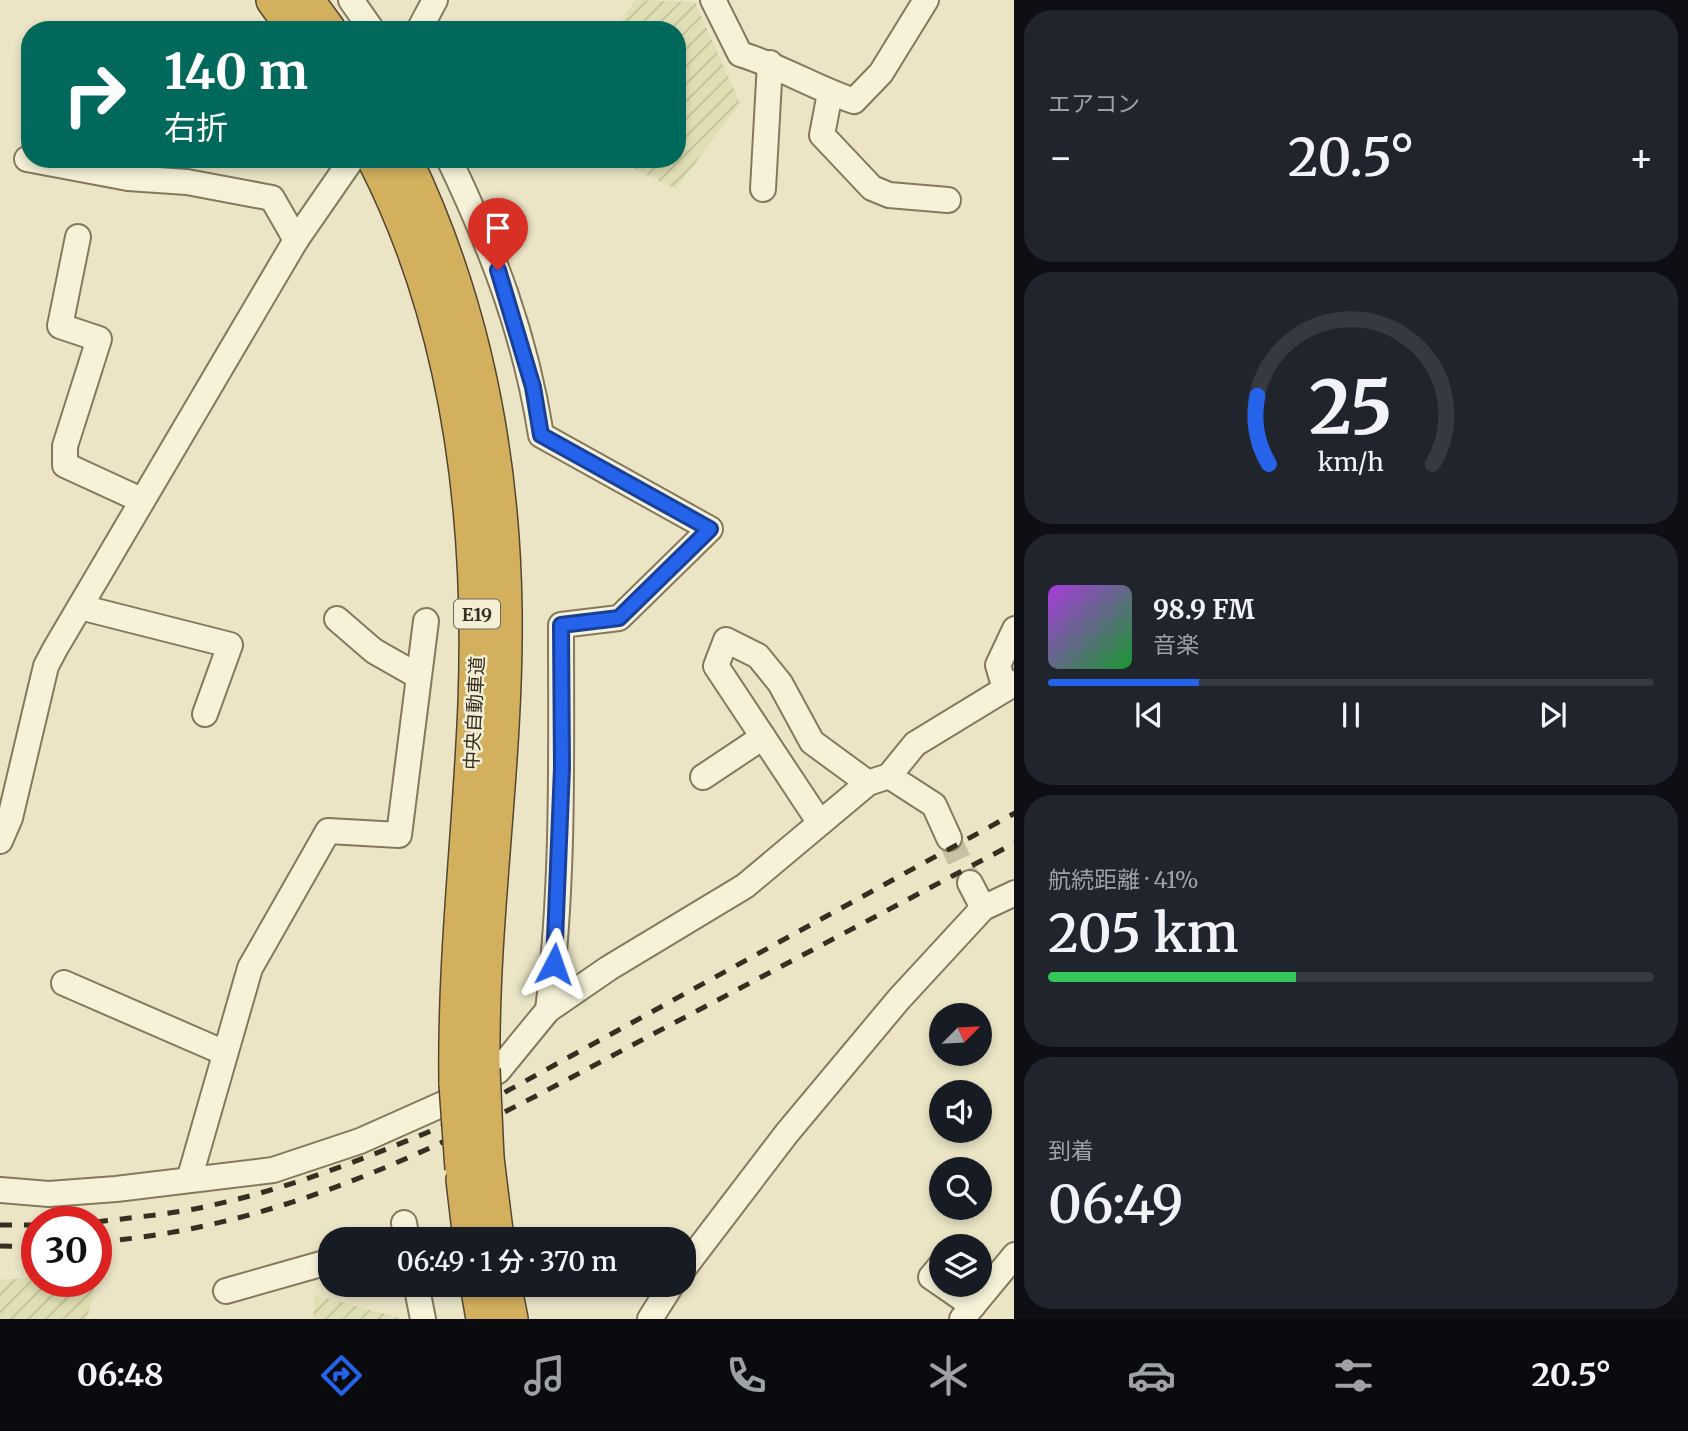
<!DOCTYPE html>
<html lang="ja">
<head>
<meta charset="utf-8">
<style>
  body { margin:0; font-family:Merriweather,"Noto Sans JP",serif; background:#20242c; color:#f1f3f6; height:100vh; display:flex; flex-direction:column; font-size:26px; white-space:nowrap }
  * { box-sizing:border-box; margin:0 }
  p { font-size:23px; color:#9ea1a6 }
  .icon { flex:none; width:38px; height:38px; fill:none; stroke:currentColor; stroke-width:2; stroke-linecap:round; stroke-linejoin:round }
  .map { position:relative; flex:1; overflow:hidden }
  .panel { display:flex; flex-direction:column; gap:10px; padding:10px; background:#0d0f14; width:674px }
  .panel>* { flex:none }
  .hud { position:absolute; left:21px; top:21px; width:665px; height:147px; border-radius:28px; box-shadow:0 4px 10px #0003; background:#00695c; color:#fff; overflow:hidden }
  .needle { width:46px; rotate:66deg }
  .fabs { position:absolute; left:929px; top:1003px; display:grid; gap:14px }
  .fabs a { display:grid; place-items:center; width:63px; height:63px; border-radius:50%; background:#171b24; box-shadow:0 4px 10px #0003; font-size:35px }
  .speed { position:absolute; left:21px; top:1206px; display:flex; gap:14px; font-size:35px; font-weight:700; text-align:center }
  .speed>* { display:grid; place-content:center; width:91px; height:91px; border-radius:50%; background:#171b24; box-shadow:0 4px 10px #0003; line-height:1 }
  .speed .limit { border:10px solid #d22; background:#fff; color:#111 }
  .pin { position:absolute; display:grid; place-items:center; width:60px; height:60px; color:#fff; margin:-72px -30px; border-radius:50% 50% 50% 0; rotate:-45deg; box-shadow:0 0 7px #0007 }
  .pin .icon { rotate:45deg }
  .me { position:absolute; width:77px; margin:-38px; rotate:4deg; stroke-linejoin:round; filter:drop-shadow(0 0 5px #0008) }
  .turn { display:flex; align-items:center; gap:24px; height:147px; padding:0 28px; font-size:32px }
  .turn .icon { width:91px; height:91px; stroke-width:2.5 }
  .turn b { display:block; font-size:49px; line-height:60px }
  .big { font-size:52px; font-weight:600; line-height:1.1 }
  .panel .tile { flex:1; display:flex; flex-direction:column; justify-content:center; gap:10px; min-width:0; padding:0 24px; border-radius:28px; background:#20242c }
  .panel .dial { align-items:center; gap:0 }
  .dial svg { height:182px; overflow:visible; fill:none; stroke:#363941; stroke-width:7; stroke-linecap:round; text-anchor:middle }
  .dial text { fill:#f1f3f6; stroke:none }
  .song { display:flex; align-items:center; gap:21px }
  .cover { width:84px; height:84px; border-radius:10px; background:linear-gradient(135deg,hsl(280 70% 55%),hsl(130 70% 35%)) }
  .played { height:7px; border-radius:4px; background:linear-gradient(90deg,#2563eb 25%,#363941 25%) }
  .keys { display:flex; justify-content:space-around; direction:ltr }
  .heat { display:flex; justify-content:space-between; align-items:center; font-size:38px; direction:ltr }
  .charge { height:10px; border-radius:5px; background:linear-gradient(90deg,#34c759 41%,#363941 0) }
  .trip { position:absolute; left:318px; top:1227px; width:378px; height:70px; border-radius:28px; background:#171b24; box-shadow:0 4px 10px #0003; font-weight:600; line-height:70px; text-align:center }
  .tabs { display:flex; height:112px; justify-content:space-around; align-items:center; background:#090b0e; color:#9ea1a6 }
  .tabs .icon { width:49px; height:49px }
  .tabs .current { color:#2563eb }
  .tabs b { font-size:32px; color:#f1f3f6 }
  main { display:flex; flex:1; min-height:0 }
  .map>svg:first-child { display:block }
</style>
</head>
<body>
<main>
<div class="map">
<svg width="1015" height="1319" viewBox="0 0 1015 1319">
  <defs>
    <pattern id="farmland-furrows" width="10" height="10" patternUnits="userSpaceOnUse" patternTransform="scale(1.75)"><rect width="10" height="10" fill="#e0dfb4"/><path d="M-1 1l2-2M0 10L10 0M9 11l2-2" fill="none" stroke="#c1c09a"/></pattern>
  </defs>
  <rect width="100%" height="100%" fill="#ebe5c6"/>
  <!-- farmland -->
  <g fill="url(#farmland-furrows)">
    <polygon points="635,0 695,2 740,103 676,189 614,159 677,159 677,30 615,30"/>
    <polygon points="37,1277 37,1281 96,1281 87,1319 0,1319 0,1280"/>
    <polygon points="315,1295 404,1319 313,1319"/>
  </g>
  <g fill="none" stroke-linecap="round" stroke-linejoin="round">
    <!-- minor-tunnel -->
    <polyline stroke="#c7c0a5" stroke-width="24" stroke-dasharray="24 12" stroke-linecap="butt" points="949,838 970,883"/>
    <defs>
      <g id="minor">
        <polyline points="351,0 372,30"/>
        <path d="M713 0 740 54C780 66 815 88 854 101L881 73 926 0"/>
        <polyline points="419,30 435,0"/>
        <polyline points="830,93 822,135 872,188 889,195 948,200"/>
        <polyline points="27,159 128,178 187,182 272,198 296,240"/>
        <path d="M449 159C493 251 525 334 541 435L710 529 619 618 561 625C561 754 564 882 548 1010"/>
        <polyline points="763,189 770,63"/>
        <polyline points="78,237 60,326 99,339 65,446 65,465 141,500"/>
        <polyline points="80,607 230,645 205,714"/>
        <polyline points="337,619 374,651 418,676"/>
        <polyline points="1005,689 998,665 1015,629"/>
        <polyline points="889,776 934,805 949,838"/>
        <polyline points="703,777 763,737"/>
        <polyline points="820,823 716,666 726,640 758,656 780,683 812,742 868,783"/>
        <polyline points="0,841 10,818 46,666 55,649 296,240 352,159"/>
        <polyline points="970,883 983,908"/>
        <polyline points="64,983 225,1053"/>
        <polyline points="189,1180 250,968 328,831 399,835 426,621"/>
        <polyline points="0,1190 49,1194 116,1189 273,1170 360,1141 443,1104 498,1071 548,1010 609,968 745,886 868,783 889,776 915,744 1015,683"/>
        <polyline points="404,1223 407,1239"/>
        <polyline points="942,1264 931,1277 973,1306"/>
        <polyline points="684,1268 787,1133 899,999 983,908 1015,893"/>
        <polyline points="416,1284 423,1319"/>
        <polyline points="226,1291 321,1264 331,1269"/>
        <polyline points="650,1319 672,1284"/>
        <polyline points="962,1319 1015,1255"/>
      </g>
      <g id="highway">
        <polyline points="274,0 296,30"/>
        <polyline points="306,0 328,30"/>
        <path d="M375 159C461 327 483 518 476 704 471 831 455 956 457 1084"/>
        <path d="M404 159C472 301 502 453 504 610 506 763 480 916 482 1069"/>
        <polyline points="486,1158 496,1239"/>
        <polyline points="464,1180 471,1239"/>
        <polyline points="478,1284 484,1319"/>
        <polyline points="503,1284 510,1319"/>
      </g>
    </defs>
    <!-- minor casing -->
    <use href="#minor" stroke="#85785d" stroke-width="28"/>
    <!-- highway casing -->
    <use href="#highway" stroke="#534631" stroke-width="38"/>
    <!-- minor -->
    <use href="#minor" stroke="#f6f2d9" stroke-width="24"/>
    <!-- highway -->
    <use href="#highway" stroke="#d3b05e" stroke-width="35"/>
    <!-- rail -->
    <g stroke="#362e20" stroke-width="5" stroke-dasharray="12 12" stroke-linecap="butt">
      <path d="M96 1222C135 1217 175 1214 213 1205 294 1187 369 1157 445 1125L1015 813"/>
      <polyline points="0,1225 37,1225"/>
      <path d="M96 1242C303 1226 476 1128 655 1033 775 970 895 906 1015 843"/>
      <polyline points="0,1246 37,1247"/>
    </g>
    <defs>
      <g id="highway-bridge">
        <polyline points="482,1069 486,1158"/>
        <polyline points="457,1084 463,1169"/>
      </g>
    </defs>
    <!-- highway-bridge casing -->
    <use href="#highway-bridge" stroke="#534631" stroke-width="38" stroke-linecap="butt"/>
    <!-- highway-bridge -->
    <use href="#highway-bridge" stroke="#d3b05e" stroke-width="35"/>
  </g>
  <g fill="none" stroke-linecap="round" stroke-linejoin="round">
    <defs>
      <polyline id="route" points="498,270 533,387 541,435 710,529 619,618 561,625 562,768 554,964"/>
    </defs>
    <!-- route casing -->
    <use href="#route" stroke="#184099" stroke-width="18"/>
    <!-- route -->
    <use href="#route" stroke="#2563eb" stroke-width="12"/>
  </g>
  <g text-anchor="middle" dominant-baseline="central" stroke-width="5" stroke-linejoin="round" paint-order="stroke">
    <!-- shield labels -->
    <rect fill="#f3eed5" stroke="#6f6856" stroke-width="2" x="454" y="599.5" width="46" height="29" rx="5"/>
    <g font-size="18" font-weight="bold" fill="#362e20">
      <text x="477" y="614">E19</text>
    </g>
    <!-- street labels -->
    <g font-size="19" fill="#362e20" stroke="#f3eed5">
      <text transform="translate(474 713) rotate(-87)">中央自動車道</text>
    </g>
  </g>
</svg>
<div class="fabs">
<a><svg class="needle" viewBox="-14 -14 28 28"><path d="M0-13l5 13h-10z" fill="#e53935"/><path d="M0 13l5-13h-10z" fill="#9ea1a6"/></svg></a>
<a><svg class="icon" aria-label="sound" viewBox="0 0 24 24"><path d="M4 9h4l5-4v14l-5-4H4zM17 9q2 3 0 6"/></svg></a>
<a><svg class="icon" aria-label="search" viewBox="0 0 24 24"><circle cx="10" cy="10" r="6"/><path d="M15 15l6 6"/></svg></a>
<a><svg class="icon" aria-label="layers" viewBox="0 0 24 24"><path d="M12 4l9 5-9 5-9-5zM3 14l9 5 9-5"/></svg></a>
</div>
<div class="speed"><div class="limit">30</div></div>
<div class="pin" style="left:498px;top:270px;background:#d93025"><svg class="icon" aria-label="arrive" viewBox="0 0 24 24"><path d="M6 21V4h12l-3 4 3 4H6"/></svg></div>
<svg class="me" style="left:554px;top:964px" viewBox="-20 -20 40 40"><path d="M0-17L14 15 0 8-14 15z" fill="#2563eb" stroke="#fff" stroke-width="4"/></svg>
<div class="trip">06:49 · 1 分 · 370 m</div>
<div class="hud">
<div class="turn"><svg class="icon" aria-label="right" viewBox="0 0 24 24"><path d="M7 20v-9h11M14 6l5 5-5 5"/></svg><div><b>140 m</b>右折</div></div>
</div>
</div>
<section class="panel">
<div class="tile"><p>エアコン</p>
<div class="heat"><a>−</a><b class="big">20.5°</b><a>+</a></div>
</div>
<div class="tile dial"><svg viewBox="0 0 100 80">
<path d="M14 69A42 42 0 1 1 86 69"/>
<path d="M14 69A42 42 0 0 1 9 39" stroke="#2563eb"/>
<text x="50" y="56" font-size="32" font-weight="700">25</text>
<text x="50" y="72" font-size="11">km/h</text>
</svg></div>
<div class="tile">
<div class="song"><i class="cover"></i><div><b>98.9 FM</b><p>音楽</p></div></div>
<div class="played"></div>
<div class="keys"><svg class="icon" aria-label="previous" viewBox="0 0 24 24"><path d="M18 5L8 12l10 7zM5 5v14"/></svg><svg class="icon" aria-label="pause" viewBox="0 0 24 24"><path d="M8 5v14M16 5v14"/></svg><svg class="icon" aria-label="next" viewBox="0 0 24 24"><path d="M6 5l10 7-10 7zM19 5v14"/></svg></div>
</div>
<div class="tile"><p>航続距離 · 41%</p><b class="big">205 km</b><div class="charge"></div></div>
<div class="tile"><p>到着</p><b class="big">06:49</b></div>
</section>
</main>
<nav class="tabs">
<b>06:48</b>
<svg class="icon current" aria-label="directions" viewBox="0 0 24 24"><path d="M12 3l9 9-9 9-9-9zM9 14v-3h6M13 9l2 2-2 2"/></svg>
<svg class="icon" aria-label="music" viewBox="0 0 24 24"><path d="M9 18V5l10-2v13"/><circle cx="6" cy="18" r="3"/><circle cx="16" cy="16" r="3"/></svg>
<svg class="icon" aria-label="phone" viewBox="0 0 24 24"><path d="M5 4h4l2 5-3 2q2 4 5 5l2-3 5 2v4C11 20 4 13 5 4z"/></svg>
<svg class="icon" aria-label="climate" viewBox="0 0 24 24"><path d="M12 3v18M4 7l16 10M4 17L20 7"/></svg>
<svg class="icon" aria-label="car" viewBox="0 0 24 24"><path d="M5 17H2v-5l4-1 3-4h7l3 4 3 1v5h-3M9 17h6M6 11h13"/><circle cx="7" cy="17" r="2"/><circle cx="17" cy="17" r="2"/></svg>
<svg class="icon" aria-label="filters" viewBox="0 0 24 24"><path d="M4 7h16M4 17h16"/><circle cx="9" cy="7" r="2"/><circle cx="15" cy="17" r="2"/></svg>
<b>20.5°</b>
</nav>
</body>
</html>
